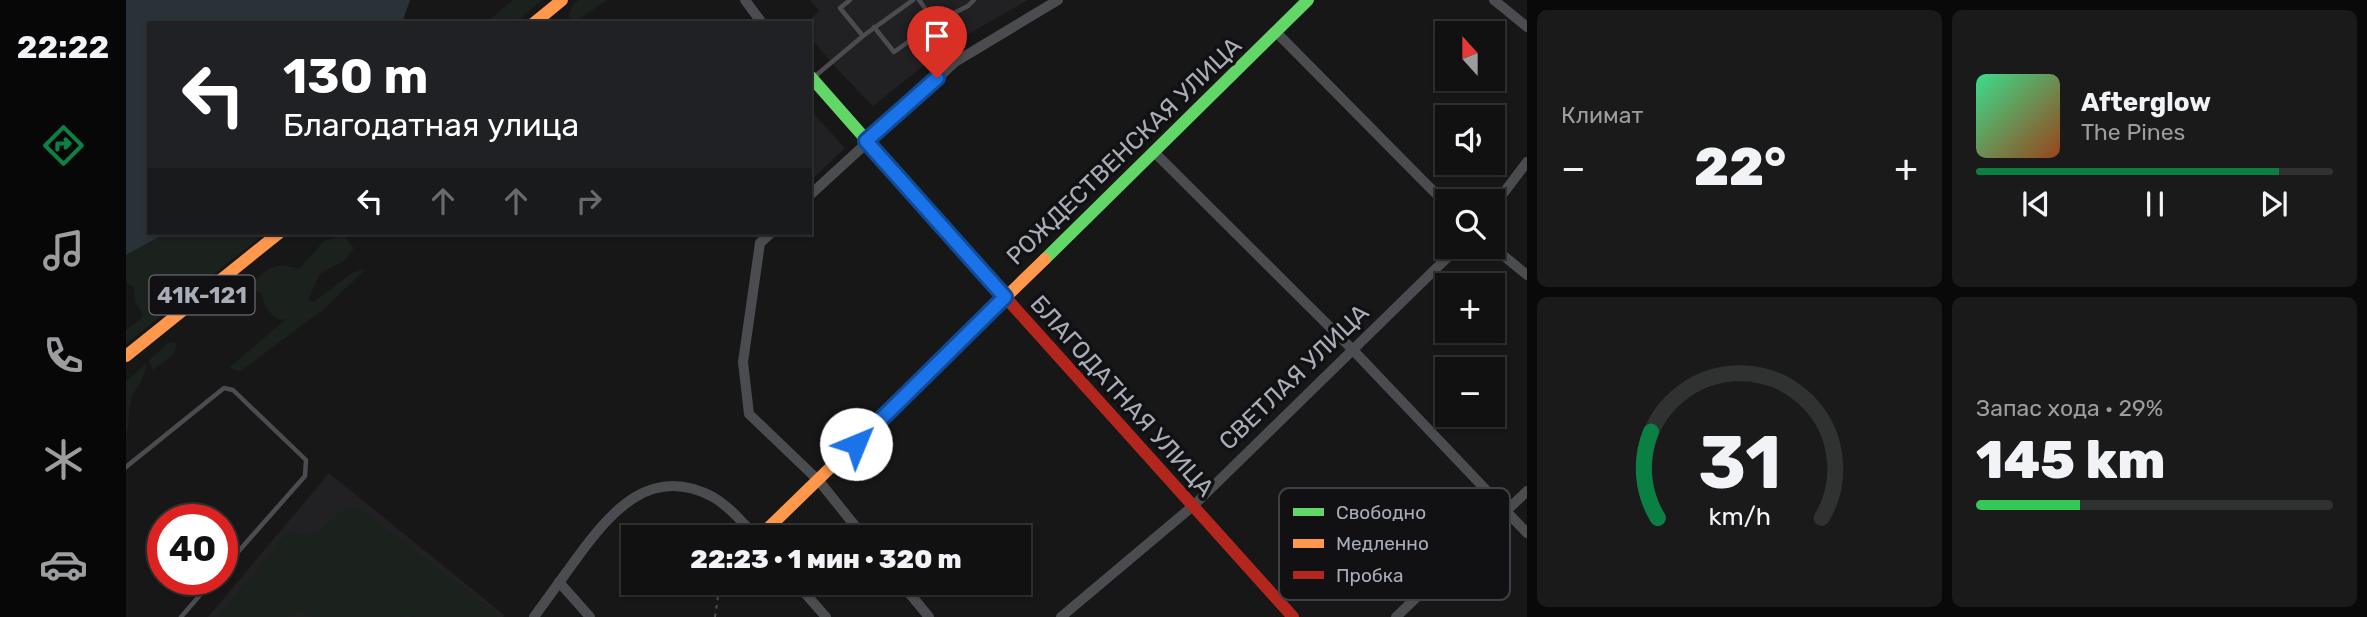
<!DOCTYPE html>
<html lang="ru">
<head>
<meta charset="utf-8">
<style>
  body { margin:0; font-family:Rubik,sans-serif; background:#1a1a1a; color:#f1f3f6; height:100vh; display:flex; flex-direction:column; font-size:26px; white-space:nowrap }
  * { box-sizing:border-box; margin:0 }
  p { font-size:23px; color:#9c9d9f }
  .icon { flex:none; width:38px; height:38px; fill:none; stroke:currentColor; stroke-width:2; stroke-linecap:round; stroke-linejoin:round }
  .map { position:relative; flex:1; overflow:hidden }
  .panel { display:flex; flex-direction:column; gap:10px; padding:10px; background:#090909; width:840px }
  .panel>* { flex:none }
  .hud { position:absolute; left:21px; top:21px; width:665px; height:214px; border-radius:0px; box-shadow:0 2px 5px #0004,0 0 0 2px #303131; background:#202124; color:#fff; overflow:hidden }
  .needle { width:46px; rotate:339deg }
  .controls { position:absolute; left:1309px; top:21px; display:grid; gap:14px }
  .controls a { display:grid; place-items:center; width:70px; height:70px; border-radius:0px; background:#111; box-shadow:0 2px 5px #0004,0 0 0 2px #303131; font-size:35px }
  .speed { position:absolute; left:21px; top:504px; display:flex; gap:14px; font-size:35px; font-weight:700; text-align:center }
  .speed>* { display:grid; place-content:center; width:91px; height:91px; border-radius:50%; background:#111; box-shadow:0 2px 5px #0004,0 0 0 2px #303131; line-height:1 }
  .speed .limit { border:10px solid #d22; background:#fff; color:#111 }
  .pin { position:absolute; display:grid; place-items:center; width:60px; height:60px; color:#fff; margin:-72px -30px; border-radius:50% 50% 50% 0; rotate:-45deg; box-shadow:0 0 7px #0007 }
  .pin .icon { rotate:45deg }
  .me { position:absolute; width:77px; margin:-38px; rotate:45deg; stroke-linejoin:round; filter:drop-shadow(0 0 5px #0008) }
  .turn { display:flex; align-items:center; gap:24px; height:147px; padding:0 21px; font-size:32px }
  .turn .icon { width:91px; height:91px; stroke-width:2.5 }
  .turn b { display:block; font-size:49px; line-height:60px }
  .lanes { display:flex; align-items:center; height:66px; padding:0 21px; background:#0003; justify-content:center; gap:35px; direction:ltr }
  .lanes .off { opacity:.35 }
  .big { font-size:52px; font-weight:800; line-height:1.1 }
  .panel .widget { flex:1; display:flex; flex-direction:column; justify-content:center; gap:10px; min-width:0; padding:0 24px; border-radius:10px; background:#1a1a1a }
  .panel .dial { align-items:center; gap:0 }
  .dial svg { height:182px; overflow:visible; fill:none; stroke:#303131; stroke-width:7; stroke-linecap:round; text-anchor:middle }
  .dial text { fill:#f1f3f6; stroke:none }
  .song { display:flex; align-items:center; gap:21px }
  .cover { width:84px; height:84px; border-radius:10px; background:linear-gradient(135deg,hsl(150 70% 55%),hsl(20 70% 35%)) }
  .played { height:7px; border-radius:4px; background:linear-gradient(90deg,#0b8043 85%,#303131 85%) }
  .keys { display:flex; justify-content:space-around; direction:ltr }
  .heat { display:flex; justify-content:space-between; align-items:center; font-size:38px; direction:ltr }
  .charge { height:10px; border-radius:5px; background:linear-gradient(90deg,#34c759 29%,#303131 0) }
  .panel .tiles { flex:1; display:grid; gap:10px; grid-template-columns:repeat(2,1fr) }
  .trip { position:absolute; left:495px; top:525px; width:410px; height:70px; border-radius:0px; background:#111; box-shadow:0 2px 5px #0004,0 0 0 2px #303131; font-weight:800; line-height:70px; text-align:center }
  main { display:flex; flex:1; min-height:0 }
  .menu { display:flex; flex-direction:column; width:126px; justify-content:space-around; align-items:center; background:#070707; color:#9c9d9f }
  .menu .icon { width:49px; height:49px }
  .menu .current { color:#0b8043 }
  .menu b { font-size:32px; color:#f1f3f6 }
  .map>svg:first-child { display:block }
</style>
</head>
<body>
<main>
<nav class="menu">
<b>22:22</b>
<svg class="icon current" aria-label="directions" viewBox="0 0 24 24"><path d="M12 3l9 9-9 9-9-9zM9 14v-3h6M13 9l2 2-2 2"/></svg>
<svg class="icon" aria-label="music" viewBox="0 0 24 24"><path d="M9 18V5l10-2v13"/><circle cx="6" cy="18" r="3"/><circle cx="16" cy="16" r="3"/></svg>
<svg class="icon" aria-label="phone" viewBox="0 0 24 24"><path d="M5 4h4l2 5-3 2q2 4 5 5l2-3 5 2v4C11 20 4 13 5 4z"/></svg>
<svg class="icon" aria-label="climate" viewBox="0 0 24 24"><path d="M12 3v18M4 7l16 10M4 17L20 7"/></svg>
<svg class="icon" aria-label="car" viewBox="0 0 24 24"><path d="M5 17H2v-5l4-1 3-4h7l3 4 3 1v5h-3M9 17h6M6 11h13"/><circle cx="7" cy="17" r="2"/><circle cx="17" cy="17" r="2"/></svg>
</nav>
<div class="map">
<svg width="1401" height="617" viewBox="0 0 1401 617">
  <rect width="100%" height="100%" fill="#171717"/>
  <!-- built -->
  <g fill="#212124">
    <polygon points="684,0 902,0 825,44 747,106 713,71 684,37 684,23 680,23 693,11"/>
    <polygon points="684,110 719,148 684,181"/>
    <polygon points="203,473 378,615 377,617 82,617"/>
  </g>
  <!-- green -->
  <g fill="#1b211c">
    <polygon points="387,0 417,0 388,23 360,23"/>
    <polygon points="453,0 481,0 447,23 442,17 447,4"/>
    <polygon points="40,233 139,233 0,344 0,330 18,316 9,302 8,288 0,281 0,255"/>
    <path d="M217 236 228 248 218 261 194 274 182 300 188 302 226 273 241 268 198 309 115 371 103 368 160 319 154 320C142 314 139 305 135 293L125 289C136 268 151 261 173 269L198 241Z"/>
    <polygon points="44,342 51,343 48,354 27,370 23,360"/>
    <path d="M20 364C19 383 8 387 5 401 2 413 4 424 0 436V381Z"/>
    <path d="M232 507 369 612 371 617H287L281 615 275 617H189L174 612 161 617H91L163 531C190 544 201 523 219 508Z"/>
  </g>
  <!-- water -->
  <polygon fill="#2a3239" points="0,0 284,0 276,23 23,23 23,233 40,233 0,255"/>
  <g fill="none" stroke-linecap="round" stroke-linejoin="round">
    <!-- path -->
    <polyline stroke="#4d4e52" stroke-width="2" stroke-dasharray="3.5 5" stroke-linecap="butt" points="589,617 594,583"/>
    <!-- lane -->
    <g stroke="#4b4c50" stroke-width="4.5">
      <polyline points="724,0 714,8 737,36"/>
      <polyline points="793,0 809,22"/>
      <polyline points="748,27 768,52 810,22 842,6 848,0"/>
      <polyline points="688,77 737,36 787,0"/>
      <polyline points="0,467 98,388 107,390 180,460 179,476 96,570"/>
      <polyline points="55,617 88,579"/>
    </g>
    <!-- street -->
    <g stroke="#4b4c50" stroke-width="10">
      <polyline points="619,0 636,23"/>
      <polyline points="1368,0 1401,27"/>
      <polyline points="1150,32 1321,205"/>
      <polyline points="1028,152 1226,349 1401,533"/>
      <polyline points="684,195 829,62 932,0"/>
      <polyline points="1367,207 1401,162"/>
      <polyline points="645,233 634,243 617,362 623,414 693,481 738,537"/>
      <polyline points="1367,247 1401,275"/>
      <polyline points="433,582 464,617"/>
      <polyline points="670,583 700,617"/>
      <polyline points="775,583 803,617"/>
      <path d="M408 617C423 596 438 576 453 555 486 511 525 464 587 497 604 507 617 523 630 537"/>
      <polyline points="935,617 1067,506 1332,247"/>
      <polyline points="1270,617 1401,491"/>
    </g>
    <!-- fast -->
    <g stroke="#63d668" stroke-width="12">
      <polyline points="684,76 862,278"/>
      <polyline points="919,259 1182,0"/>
    </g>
    <!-- slow -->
    <g stroke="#ff974d" stroke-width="12">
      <polyline points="408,23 436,0"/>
      <polyline points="0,356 153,233"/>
      <polyline points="633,537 919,259"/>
    </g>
    <!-- jam -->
    <polyline stroke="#b3261e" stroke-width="12" points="862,278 1167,617"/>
  </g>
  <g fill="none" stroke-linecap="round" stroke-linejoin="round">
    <defs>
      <polyline id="route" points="730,444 879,297 740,141 811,78"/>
    </defs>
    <!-- route casing -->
    <use href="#route" stroke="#114b97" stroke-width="18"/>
    <!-- route -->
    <use href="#route" stroke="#1a73e8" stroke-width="12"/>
  </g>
  <g text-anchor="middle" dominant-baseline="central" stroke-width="7" stroke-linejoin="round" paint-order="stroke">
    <!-- shield labels -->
    <rect fill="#111113" stroke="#7b7e86" stroke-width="2" x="23.5" y="275.5" width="105" height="39" rx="5"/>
    <g font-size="23" font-weight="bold" fill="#a8adb8">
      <text x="76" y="295">41К-121</text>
    </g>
    <!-- street labels -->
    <g font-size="24" fill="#a8adb8" stroke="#111113">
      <text transform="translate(998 151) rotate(-44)">РОЖДЕСТВЕНСКАЯ УЛИЦА</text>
      <text transform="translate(1168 377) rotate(-44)">СВЕТЛАЯ УЛИЦА</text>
      <text transform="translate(996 396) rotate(48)">БЛАГОДАТНАЯ УЛИЦА</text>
    </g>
  </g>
  <!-- legend -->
  <rect x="1153" y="488" width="231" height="112" rx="10" fill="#111113" stroke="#3e4045" stroke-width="2"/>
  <rect x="1167" y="508" width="31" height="8" fill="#63d668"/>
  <rect x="1167" y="539" width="31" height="9" fill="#ff974d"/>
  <rect x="1167" y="571" width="31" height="8" fill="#b3261e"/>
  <g font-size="19" fill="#a8adb8">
    <text x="1210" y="519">Свободно</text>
    <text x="1210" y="550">Медленно</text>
    <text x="1210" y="582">Пробка</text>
  </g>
</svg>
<div class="controls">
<a><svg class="needle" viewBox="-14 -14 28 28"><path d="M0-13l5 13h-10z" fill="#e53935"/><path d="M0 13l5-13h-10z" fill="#9c9d9f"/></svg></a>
<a><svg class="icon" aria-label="sound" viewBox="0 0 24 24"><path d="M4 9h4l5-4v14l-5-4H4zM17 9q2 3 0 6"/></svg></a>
<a><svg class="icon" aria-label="search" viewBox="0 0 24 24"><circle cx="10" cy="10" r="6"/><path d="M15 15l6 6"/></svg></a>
<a>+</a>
<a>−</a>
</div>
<div class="speed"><div class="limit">40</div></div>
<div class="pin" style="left:811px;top:78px;background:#d93025"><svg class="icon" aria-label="arrive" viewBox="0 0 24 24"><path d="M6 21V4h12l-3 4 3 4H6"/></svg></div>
<svg class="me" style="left:730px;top:444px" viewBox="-20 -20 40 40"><circle r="19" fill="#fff"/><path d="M0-13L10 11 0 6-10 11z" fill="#1a73e8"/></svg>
<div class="trip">22:23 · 1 мин · 320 m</div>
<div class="hud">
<div class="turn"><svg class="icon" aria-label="left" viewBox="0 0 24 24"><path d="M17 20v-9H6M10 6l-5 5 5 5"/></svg><div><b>130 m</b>Благодатная улица</div></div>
<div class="lanes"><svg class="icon" aria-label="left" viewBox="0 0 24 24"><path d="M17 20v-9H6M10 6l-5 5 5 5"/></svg><svg class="icon off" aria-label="ahead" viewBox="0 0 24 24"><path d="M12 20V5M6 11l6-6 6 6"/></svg><svg class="icon off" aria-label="ahead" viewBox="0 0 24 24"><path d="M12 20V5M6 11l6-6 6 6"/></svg><svg class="icon off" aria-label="right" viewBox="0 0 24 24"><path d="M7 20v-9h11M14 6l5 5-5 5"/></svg></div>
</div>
</div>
<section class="panel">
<div class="tiles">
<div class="widget"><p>Климат</p>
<div class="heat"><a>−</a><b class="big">22°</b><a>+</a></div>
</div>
<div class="widget">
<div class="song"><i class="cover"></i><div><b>Afterglow</b><p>The Pines</p></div></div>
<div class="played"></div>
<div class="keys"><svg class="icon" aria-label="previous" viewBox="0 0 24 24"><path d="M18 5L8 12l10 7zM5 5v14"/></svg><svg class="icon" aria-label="pause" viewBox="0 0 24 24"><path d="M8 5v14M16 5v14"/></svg><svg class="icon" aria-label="next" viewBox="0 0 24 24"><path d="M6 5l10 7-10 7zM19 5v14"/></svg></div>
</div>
<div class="widget dial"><svg viewBox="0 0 100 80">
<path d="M14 69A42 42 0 1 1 86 69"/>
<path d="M14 69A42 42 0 0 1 11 31" stroke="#0b8043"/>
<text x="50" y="56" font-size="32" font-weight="700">31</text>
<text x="50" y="72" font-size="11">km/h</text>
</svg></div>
<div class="widget"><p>Запас хода · 29%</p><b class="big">145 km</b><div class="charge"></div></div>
</div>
</section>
</main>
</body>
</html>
